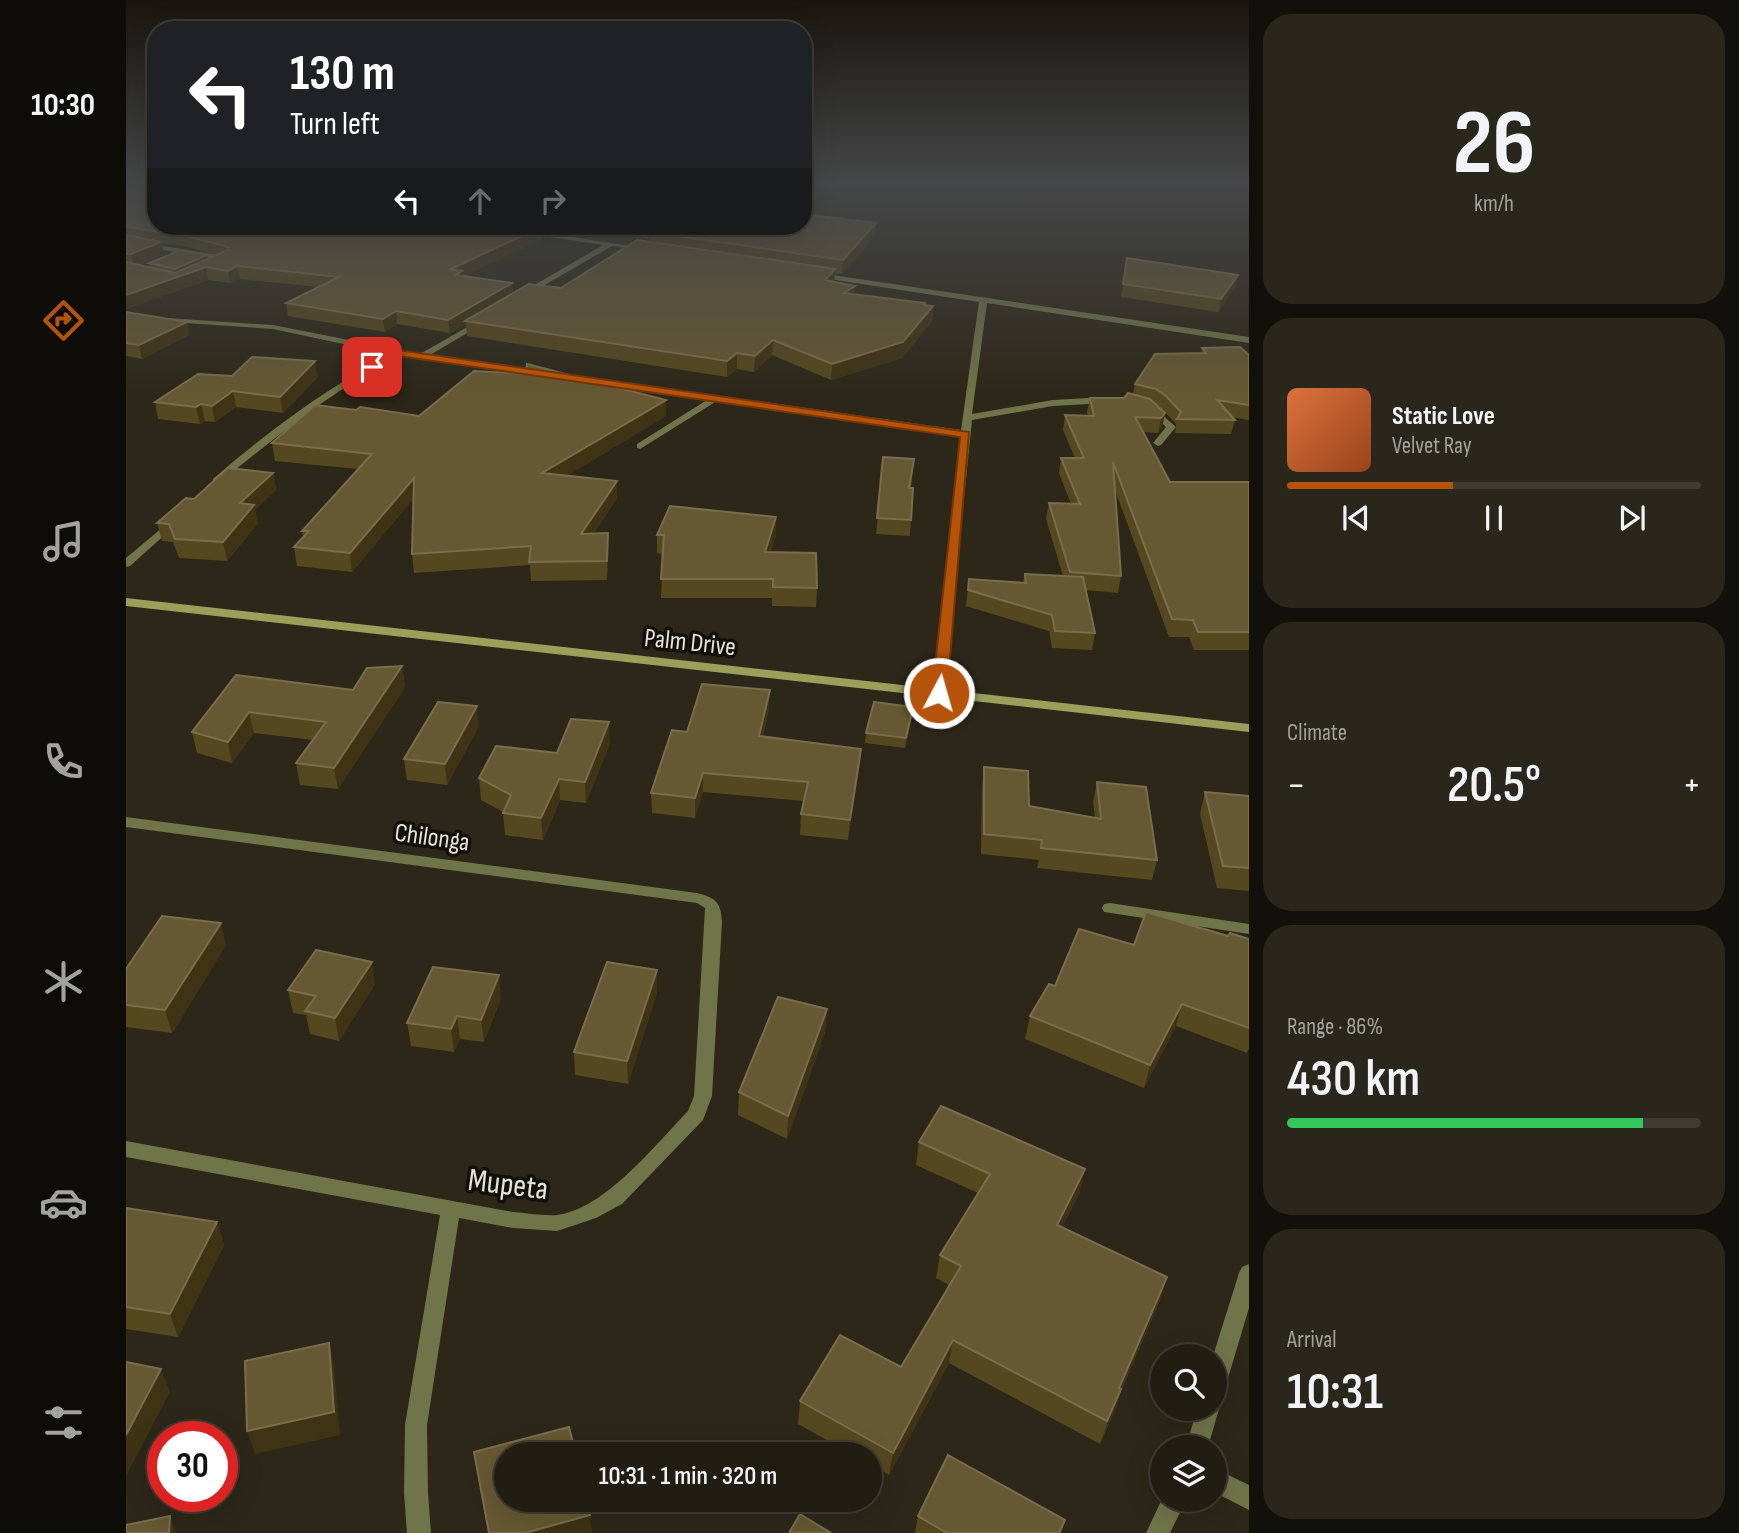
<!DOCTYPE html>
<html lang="en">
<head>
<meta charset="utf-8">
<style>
  body { margin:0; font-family:"Sofia Sans Condensed",sans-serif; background:#29261b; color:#f1f3f6; height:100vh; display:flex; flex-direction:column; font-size:26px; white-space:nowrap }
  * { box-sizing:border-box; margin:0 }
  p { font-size:23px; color:#a2a29f }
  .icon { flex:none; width:38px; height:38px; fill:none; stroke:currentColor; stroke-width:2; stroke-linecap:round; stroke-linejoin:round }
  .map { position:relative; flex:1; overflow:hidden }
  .sheet { display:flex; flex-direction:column; gap:14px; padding:14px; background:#12100a; width:490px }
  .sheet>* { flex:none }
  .top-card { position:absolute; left:21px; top:21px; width:665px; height:214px; border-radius:28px; box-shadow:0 7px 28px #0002,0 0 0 2px #3e3b32; background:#202124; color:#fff; overflow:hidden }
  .controls { position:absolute; left:1024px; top:1344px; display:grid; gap:14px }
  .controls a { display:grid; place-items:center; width:77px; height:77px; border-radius:50%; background:#211d12; box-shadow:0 7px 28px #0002,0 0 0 2px #3e3b32; font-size:35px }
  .speed { position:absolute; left:21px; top:1421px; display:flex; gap:14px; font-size:35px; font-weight:700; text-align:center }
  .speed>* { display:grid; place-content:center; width:91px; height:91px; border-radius:50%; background:#211d12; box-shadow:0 7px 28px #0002,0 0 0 2px #3e3b32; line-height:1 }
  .speed .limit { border:10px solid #d22; background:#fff; color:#111 }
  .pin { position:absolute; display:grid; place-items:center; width:60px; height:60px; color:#fff; margin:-30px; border-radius:14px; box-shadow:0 4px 10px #0006 }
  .me { position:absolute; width:77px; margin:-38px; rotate:6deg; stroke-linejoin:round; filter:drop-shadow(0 0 5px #0008) }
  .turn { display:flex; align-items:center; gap:24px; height:147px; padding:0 28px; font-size:32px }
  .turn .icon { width:91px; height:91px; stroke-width:2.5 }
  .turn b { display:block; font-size:49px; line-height:60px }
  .lanes { display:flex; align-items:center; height:66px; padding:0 28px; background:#0003; justify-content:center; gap:35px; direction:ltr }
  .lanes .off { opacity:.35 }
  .big { font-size:52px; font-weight:600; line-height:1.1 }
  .sheet .tile { flex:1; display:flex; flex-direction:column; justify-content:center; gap:10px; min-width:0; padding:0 24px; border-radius:28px; background:#29261b }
  .sheet .dial { align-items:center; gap:0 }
  .dial b { font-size:91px; line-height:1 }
  .song { display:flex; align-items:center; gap:21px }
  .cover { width:84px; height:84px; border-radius:10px; background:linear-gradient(135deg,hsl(20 70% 55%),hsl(20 70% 35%)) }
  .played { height:7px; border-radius:4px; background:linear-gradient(90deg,#b45309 40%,#3e3b32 40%) }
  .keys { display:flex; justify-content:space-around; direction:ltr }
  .heat { display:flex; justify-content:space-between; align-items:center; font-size:38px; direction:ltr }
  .charge { height:10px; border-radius:5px; background:linear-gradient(90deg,#34c759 86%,#3e3b32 0) }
  .trip { position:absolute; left:368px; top:1442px; width:388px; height:70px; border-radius:35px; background:#211d12; box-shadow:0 7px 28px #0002,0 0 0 2px #3e3b32; font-weight:600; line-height:70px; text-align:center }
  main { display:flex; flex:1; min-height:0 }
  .tab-bar { display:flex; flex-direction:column; width:126px; justify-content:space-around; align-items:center; background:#0d0c07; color:#a2a29f }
  .tab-bar .icon { width:49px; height:49px }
  .tab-bar .active { color:#b45309 }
  .tab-bar b { font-size:32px; color:#f1f3f6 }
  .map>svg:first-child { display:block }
</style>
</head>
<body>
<main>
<nav class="tab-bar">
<b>10:30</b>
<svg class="icon active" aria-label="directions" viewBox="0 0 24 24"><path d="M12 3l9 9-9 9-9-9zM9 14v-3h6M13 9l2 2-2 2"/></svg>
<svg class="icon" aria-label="music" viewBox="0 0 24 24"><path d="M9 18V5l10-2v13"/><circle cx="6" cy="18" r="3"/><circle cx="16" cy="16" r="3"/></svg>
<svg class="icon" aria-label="phone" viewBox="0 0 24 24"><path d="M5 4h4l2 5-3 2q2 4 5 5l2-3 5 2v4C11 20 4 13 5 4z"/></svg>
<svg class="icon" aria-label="climate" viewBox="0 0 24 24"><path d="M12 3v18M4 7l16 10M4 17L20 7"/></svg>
<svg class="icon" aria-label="car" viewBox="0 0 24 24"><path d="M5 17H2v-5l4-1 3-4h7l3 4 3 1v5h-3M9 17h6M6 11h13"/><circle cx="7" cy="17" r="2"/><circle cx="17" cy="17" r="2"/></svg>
<svg class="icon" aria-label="filters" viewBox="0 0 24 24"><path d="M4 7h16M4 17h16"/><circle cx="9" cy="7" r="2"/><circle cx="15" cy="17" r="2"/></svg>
</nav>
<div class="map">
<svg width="1123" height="1533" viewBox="0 0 1123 1533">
  <rect width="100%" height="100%" fill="#2c2718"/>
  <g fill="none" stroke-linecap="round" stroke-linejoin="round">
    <!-- street -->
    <g fill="#6f7449" fill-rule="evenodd">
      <polygon points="359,226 375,226 524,249 520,251 486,246 398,297 394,295 395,293 477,245 362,228"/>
      <polygon points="0,240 99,256 103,258 93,264 89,262 92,259 0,244"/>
      <polygon points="693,273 1123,337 1123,343 861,303 846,414 927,400 981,397 986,400 981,403 927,406 846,420 818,696 808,696 806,693 834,436 591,401 514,449 511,448 511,444 581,400 446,381 442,378 446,375 835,430 853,302 690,277 689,275"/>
      <path d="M41 318 147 325 294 354 357 318 361 320 360 322 304 355 419 371 423 374 419 377 273 356 227 382 181 413 91 484 87 483V479C142 431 200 389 264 354L147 329 44 322H41Z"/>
      <polygon points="1025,405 1050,427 1035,445 1032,446 1027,443 1040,427 1020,408"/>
      <polygon points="48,518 53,521 52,523 4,566 0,567 0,558"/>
      <path d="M0 817 571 893C590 898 595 902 596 922L586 1096 577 1120 496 1204 470 1218 431 1231 387 1228 333 1218 301 1425 302 1493 305 1533H281L278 1493 279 1425 314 1215 0 1157V1141L387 1212C401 1213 417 1216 431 1215 479 1209 529 1145 562 1111L568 1096 579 908 571 903 0 827Z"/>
      <polygon points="984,903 1123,924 1123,934 978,912 976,908 978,904"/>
      <polygon points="1123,1264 1123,1308 1099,1388 1096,1395 1088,1398 1087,1356 1113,1273 1116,1267"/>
      <polygon points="1088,1401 1093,1409 1082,1447 1060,1447 1071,1409 1088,1409"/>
      <polygon points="1088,1468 1123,1485 1123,1510 1088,1492"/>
      <polygon points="1036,1499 1060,1500 1044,1533 1020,1533"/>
    </g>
    <!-- secondary -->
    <polygon fill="#98a05a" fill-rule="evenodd" points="0,598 1123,724 1123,732 0,606"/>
  </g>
  <!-- wall -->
  <g fill="#55471e" fill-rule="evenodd">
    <path d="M0 181 30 226H443L430 232 415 229 416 239 338 276 386 283 387 293 435 288 523 242V239L470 230V226H677L749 236 716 274 709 273 708 282 729 295 799 303V305L807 306 806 321 776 358 705 380 646 355 628 372 611 369 601 377 341 336 340 324 324 333 271 324 259 332 162 316 160 303 192 287 114 279 104 283 82 280 0 309ZM36 243 58 246 91 255 82 259 81 255 23 263 24 268 11 265 38 254Z"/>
    <polygon points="1001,258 1112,275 1109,288 1092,312 995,297"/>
    <polygon points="0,312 61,322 63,335 16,359 0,356"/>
    <polygon points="1076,348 1123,355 1123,420 1105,417 1109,420 1105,434 1049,433 1050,424 1037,410 1031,406 1039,413 1036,427 1032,433 1017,432 1044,482 1123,482 1123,650 1068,650 1063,637 1043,637 989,490 995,576 992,593 960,590 969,633 966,650 926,648 923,631 840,606 843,579 897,582 899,574 937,576 920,519 923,503 945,504 933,473 935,458 949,458 937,430 939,415 962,416 961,412 964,398 998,398 1007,394 1009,384 1075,353"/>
    <polygon points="106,376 192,377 157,413 110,407 89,422 79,421 74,424 32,419 29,402"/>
    <polygon points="540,400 540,416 442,475 491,481 491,498 468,533 482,552 481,580 405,581 404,565 288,573 286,554 287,499 226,572 171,566 168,547 177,538 176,531 232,469 149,461 146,443 230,410 293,416"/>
    <polygon points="757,457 788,459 785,488 785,520 784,536 750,534"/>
    <polygon points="147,473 150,490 129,510 132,523 101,561 53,558 47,542 36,541 31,523 68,499"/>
    <polygon points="650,517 650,535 644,552 691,588 690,607 646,606 646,598 535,598 537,554 531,553 531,535"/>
    <polygon points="276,666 279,687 212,789 174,785 170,763 187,740 128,733 106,763 71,753 66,732 110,675 227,690"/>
    <polygon points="787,707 786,717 779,748 739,743 740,733"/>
    <polygon points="643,709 637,737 733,769 722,840 674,835 675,814 678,801 577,792 569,818 526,813 525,793 561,732"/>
    <polygon points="353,726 321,785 281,780 278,759"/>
    <polygon points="484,743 460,803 434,800 417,840 379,835 377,812 355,800 353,778 431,753"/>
    <polygon points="858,767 903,806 969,818 967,802 971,782 1031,860 1026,880 911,868 913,860 855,854 856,787"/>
    <polygon points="1079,792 1123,796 1123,891 1091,888 1074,814"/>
    <polygon points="1102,936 1123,939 1123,1048 1121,1053 1050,1026 1018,1088 899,1039 904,1016 929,986 1008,945"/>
    <polygon points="100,945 46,1033 0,1027 0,969"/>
    <polygon points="249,984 213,1041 184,1034 180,1015 167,1013 162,990"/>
    <polygon points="531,992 502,1084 449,1075 448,1052"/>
    <polygon points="375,998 358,1042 334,1039 328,1052 285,1046 281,1023"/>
    <polygon points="701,1009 699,1032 661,1139 612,1115 613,1092"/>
    <polygon points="793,1142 954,1192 936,1227 1034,1300 995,1391 988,1412 974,1444 823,1363 763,1475 744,1464 744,1454 726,1454 672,1424 674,1401 775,1367 823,1285 810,1278 814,1255 852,1193 790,1165"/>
    <polygon points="0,1208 91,1222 98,1245 52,1337 0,1329"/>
    <polygon points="792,1516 939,1520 935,1533 789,1533"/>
  </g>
  <!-- shaded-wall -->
  <g fill="#3e3313">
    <polygon points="750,223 749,236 716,274 717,260"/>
    <polygon points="430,226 443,226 430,232"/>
    <polygon points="415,227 416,239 337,277 338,283 325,269"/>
    <polygon points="35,242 38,254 8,266 5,254"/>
    <polygon points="81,255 82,262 51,276 49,269"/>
    <polygon points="111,266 114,279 104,283 102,271"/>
    <polygon points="80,267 82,280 0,309 0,295"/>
    <polygon points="709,269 708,283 699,280"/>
    <polygon points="1112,275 1109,288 1092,312 1095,299"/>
    <polygon points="386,283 387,296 339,321 340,324 324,333 322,320"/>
    <polygon points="729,286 728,300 718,293"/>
    <polygon points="799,303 798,318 807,306 806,321 776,358 705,380 706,364 798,305"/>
    <polygon points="270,311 271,324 259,332 257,319"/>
    <polygon points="61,322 63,335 16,359 13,345"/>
    <polygon points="647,340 646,355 628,372 629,356"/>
    <polygon points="611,353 611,369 601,377 601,361"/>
    <polygon points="189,361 192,377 157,413 154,397"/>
    <polygon points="107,391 110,407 89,422 86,406"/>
    <polygon points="540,400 540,416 417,490 416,473"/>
    <polygon points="75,404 79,421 74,424 70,407"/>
    <polygon points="1039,413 1036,427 1032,433 1035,418"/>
    <polygon points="147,473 150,490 129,510 132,523 101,561 97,542 114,503"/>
    <polygon points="288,478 290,496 226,572 224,553"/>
    <polygon points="491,481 491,498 455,552 455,534"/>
    <polygon points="650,517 650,535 639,570 639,552"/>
    <polygon points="482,533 482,552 481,580 481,561"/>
    <polygon points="276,666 279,687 212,789 208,768"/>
    <polygon points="644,690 643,709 632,756 633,736"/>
    <polygon points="351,706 353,726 321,785 319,764"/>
    <polygon points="787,707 786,717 779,748 780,738"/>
    <polygon points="123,712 128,733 106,763 102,742"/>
    <polygon points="483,722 484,743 460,803 459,782"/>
    <polygon points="735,749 733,769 722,840 724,820"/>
    <polygon points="577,773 577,792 569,818 569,798"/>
    <polygon points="433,779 434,800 417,840 415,818"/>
    <polygon points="95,923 100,945 46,1033 39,1010"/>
    <polygon points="246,962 249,984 213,1041 209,1018"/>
    <polygon points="531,970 531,992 502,1084 501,1061"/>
    <polygon points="373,975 375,998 358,1042 355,1020"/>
    <polygon points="1056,1004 1050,1026 1018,1088 1024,1065"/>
    <polygon points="701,1009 699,1032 661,1139 662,1116"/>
    <polygon points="331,1016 334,1039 328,1052 325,1029"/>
    <polygon points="959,1169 954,1192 925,1248 931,1225"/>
    <polygon points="91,1222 98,1245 52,1337 44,1314"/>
    <polygon points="1041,1277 1034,1300 995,1391 988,1412 974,1444 993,1388"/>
    <polygon points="827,1340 823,1363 763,1475 767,1453"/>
    <polygon points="203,1343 208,1366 214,1435 129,1454 121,1431"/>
    <polygon points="35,1369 44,1392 0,1476 0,1435"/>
    <polygon points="464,1515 466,1533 399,1533"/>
    <polygon points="44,1516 50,1533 43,1533"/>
  </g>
  <!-- building -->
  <g fill="#655832" stroke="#796d4d" stroke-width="2">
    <polygon points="0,181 30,181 30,226 407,226 415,227 325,269 336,271 330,275 386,283 322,320 270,311 257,319 160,303 213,277 111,266 102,271 80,267 0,295 0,262 49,273 102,250 103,247 56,235 0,227"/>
    <polygon points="677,214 750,223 717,260 523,232 532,227 525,226 677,226"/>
    <polygon points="0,235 35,242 5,254 0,254"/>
    <polygon points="511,240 709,269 699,280 729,286 718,293 799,303 798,305 807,306 777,342 706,364 647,340 629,356 611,353 601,361 339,321 403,284 435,288"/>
    <polygon points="55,250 81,255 49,269 23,263"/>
    <polygon points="1001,258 1112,275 1095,299 997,284"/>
    <polygon points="0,312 61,322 13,345 0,343"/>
    <polygon points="1114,347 1123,355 1123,405 1091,400 1109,420 1051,419 1055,412 1040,396 1030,389 1009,384 1029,354 1080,353 1076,348"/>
    <polygon points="126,357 189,361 154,397 107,391 86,406 75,404 70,407 29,402 72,374 106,376"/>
    <polygon points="401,364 540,400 416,473 491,481 455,534 482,533 481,561 403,562 405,546 286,554 288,478 224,553 168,547 183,531 176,531 246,454 146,443 189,405 230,410 234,407 293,416 348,371 400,374"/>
    <polygon points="1002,393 1024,399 1039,413 1035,418 1009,417 1044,482 1123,482 1123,632 1072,632 1067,620 1046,619 987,462 995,576 944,572 923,503 954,504 935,458 958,458 939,415 968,416 964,398 998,398"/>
    <polygon points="757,457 788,459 783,488 787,488 785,520 751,518"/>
    <polygon points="102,468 147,473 114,503 128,505 97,542 49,539 43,524 31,523 60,498 68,499"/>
    <polygon points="544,506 650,517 639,552 690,553 691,588 647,587 647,579 535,579 538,535 531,535"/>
    <polygon points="899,574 957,577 969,633 929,631 926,615 842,590 843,579 900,583"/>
    <polygon points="276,666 208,768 170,763 200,722 123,712 102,742 66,732 110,675 227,690 241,668"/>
    <polygon points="576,684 644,690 633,736 735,749 724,820 675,814 682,782 577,773 569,798 525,793 546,730 561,732"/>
    <polygon points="312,702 351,706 319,764 278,759"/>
    <polygon points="748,702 787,707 780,738 740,733"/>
    <polygon points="445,719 483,722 459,782 433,779 415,818 377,813 385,795 353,778 370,746 431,753"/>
    <polygon points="858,767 902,771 903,806 975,819 971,782 1020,787 1031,860 915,848 916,840 858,834"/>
    <polygon points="1079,792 1123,796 1123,868 1097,866"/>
    <polygon points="1020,912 1102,936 1104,933 1123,939 1123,1028 1056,1004 1024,1065 904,1016 923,984 929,986 953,929 1008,945"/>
    <polygon points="36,916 95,923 39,1010 0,1005 0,969"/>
    <polygon points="190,950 246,962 209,1018 179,1011 190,996 162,990"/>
    <polygon points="481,962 531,970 501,1061 448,1052"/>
    <polygon points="307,967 373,975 355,1020 331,1016 325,1029 281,1023"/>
    <polygon points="652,997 701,1009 662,1116 613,1092"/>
    <polygon points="815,1106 959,1169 931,1225 1041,1277 993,1388 995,1389 981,1421 827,1340 767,1453 674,1401 714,1335 775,1367 835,1266 814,1255 864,1174 793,1142"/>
    <polygon points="0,1208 91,1222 44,1314 0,1307"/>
    <polygon points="203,1343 208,1412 121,1431 119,1361"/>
    <polygon points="0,1362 35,1369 0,1435"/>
    <polygon points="443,1427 450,1454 380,1454 380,1500 461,1500 464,1515 399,1533 363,1533 348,1452"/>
    <polygon points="822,1455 939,1520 933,1533 821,1533 792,1516"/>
    <polygon points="674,1514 705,1533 663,1533"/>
    <polygon points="44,1516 43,1533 0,1533 0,1525"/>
  </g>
  <!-- sky -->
  <linearGradient id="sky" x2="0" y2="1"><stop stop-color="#18150d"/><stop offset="0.46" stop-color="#454748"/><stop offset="1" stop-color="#454748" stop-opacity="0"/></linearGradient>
  <rect width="1123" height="396" fill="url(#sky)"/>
  <!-- route -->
  <polygon fill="#b45309" stroke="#753606" stroke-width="2" points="272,350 843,432 821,693 813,697 806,693 834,437 273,356 249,369 241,367"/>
  <g text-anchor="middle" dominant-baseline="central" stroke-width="7" stroke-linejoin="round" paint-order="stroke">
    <!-- street labels -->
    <g font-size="26" fill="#e6e3da" stroke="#12100a">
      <text transform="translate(564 643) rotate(6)">Palm Drive</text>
      <text transform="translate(306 838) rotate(8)">Chilonga</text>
    </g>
    <!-- near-street labels -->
    <g font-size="32" fill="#e6e3da" stroke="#12100a">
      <text transform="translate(382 1185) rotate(7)">Mupeta</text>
    </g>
  </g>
</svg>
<div class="controls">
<a><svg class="icon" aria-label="search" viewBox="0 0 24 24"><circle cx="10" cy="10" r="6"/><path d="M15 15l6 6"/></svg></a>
<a><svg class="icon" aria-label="layers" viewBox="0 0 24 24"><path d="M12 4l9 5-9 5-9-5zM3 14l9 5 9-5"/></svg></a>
</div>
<div class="speed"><div class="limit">30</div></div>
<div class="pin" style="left:246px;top:367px;background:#d93025"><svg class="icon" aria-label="arrive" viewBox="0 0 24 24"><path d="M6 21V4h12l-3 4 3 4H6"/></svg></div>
<svg class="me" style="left:813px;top:693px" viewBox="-20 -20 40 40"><circle r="17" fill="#b45309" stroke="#fff" stroke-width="3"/><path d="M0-11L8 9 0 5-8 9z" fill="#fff"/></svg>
<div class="trip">10:31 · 1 min · 320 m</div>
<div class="top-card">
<div class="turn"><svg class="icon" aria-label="left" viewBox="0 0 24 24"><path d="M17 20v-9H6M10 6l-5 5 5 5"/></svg><div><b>130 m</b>Turn left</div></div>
<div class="lanes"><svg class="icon" aria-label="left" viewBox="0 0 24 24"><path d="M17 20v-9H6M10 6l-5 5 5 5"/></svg><svg class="icon off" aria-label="ahead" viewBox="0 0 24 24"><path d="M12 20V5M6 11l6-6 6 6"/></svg><svg class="icon off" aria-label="right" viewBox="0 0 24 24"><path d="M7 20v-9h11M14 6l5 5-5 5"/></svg></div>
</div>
</div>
<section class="sheet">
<div class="tile dial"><b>26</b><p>km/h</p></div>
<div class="tile">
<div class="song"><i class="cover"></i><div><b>Static Love</b><p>Velvet Ray</p></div></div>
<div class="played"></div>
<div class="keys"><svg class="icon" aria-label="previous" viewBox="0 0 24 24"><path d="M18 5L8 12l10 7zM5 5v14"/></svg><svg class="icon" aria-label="pause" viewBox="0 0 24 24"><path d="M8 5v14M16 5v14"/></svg><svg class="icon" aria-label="next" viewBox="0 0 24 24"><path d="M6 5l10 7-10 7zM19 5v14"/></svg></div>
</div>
<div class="tile"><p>Climate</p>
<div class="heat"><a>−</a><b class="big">20.5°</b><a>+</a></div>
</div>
<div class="tile"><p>Range · 86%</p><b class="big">430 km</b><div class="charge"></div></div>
<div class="tile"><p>Arrival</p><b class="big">10:31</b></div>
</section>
</main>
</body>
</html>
